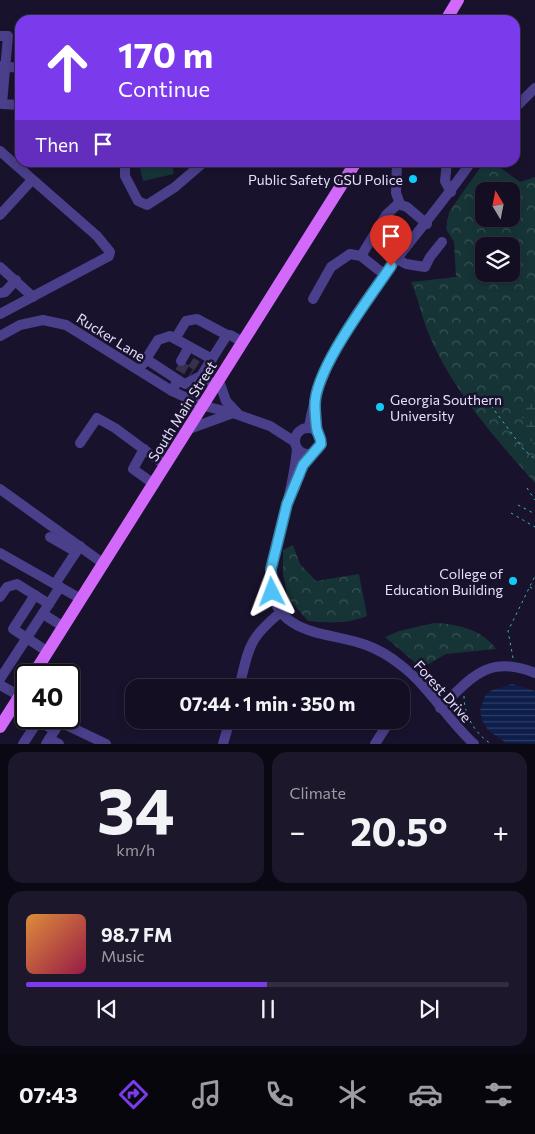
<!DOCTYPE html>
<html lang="en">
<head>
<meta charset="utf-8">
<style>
  body { margin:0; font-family:Commissioner,sans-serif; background:#1c172a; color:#f1f3f6; height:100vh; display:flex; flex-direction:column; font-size:19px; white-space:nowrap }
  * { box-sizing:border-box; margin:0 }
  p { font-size:16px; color:#9d9ca5 }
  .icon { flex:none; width:28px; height:28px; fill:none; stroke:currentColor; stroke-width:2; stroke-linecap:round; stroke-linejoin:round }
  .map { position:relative; height:744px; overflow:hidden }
  .panel { display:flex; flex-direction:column; gap:8px; padding:8px; background:#0a0812; flex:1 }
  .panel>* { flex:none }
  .top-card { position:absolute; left:15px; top:15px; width:505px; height:152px; border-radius:15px; box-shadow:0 2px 8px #0003,0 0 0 1px #322e3f; background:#7c3aed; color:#fff; overflow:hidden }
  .needle { width:32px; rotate:350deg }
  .tools { position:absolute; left:475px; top:182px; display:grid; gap:10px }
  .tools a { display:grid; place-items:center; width:45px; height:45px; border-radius:10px; background:#130e21; box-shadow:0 2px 8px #0003,0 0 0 1px #322e3f; font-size:25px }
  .speed { position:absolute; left:15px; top:664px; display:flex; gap:10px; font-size:25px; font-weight:700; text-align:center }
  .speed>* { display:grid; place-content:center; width:65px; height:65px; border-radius:50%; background:#130e21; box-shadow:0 2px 8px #0003,0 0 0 1px #322e3f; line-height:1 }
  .speed .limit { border:2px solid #111; border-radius:8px; background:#fff; color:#111 }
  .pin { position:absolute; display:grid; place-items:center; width:42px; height:42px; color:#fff; margin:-51px -21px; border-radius:50% 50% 50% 0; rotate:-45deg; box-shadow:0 0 5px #0007 }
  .pin .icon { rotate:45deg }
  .me { position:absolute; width:55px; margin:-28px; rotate:357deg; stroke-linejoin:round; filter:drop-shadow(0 0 4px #0008) }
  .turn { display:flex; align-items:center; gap:18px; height:105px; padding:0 20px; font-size:22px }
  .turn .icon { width:65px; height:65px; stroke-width:2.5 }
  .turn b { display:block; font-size:35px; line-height:42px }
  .then { display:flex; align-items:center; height:48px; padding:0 20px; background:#0003; gap:10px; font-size:19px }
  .big { font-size:38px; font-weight:700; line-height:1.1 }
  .panel .tile { flex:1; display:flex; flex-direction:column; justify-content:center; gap:8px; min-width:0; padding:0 18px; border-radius:15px; background:#1c172a }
  .panel .dial { align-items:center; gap:0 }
  .dial b { font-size:65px; line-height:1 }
  .song { display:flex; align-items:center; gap:15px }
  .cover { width:60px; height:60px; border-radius:8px; background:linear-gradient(135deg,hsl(30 70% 55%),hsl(340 70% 35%)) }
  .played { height:5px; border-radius:2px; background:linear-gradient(90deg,#7c3aed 50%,#322e3f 50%) }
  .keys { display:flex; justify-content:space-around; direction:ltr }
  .heat { display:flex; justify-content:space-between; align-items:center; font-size:28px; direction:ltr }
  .panel .tiles { flex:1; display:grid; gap:8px; grid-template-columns:1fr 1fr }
  .tile:last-child { grid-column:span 2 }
  .trip { position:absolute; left:125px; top:679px; width:285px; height:50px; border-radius:15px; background:#130e21; box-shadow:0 2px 8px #0003,0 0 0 1px #322e3f; font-weight:700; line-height:50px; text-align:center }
  .tabs { display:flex; height:80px; justify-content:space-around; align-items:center; background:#08060d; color:#9d9ca5 }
  .tabs .icon { width:35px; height:35px }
  .tabs .selected { color:#7c3aed }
  .tabs b { font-size:22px; color:#f1f3f6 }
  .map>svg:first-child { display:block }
</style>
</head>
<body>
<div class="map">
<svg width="535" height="744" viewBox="0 0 535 744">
  <defs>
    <pattern id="forest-crowns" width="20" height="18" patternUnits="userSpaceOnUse" patternTransform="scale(1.25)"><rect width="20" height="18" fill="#163436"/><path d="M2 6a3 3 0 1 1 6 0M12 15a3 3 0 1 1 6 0" fill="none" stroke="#385154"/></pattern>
    <pattern id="wetland-marsh" width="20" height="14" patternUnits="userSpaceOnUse" patternTransform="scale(1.25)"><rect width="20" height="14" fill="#163436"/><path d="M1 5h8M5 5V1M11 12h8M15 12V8" fill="none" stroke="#385154"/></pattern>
    <pattern id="water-rules" width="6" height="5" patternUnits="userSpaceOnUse" patternTransform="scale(1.25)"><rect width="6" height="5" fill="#0d1e4b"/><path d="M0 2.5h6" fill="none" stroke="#303e66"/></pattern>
  </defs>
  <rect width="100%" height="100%" fill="#19122c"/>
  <!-- forest -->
  <g fill="url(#forest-crowns)" fill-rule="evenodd">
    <path d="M494 163 520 182 535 177V483C497 441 452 389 430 337 422 319 419 300 411 282L456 277 454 242 446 229 449 212 482 165ZM484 191H511V219H484ZM484 246H511V274H484Z"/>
    <path d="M293 545 300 564 316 581 359 574 367 616C347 624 329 623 308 621L288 598 283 575V550Z"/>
    <path d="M434 623C457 624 482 629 496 649L446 654 425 666 418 665 385 637 399 631Z"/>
  </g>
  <!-- wetland -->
  <polygon fill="url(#wetland-marsh)" points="535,391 535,446 528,437 519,407"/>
  <!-- pitch -->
  <polygon fill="#163436" points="149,163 172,163 174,174 143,181 139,164"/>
  <!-- water -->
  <polygon fill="url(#water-rules)" points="512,684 535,691 535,744 506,743 488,730 483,722 480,711 485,696 490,691"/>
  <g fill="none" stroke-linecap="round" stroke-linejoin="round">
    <!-- minor-tunnel -->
    <g stroke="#38314c" stroke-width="10" stroke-dasharray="10 5" stroke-linecap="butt">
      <polyline points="191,362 197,366"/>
      <polyline points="178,365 192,373"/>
    </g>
    <!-- path -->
    <g stroke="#35b7bc" stroke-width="1" stroke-dasharray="2.5 4" stroke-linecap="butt">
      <polyline points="462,400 486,399 524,450 535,459"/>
      <polyline points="527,488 535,500"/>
      <polyline points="518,505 535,514"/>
      <polyline points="511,513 535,527"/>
      <polyline points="530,587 535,590"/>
      <polyline points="513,658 508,631 535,576"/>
      <path d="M464 696C464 716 475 733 491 744"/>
    </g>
    <!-- minor -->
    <g stroke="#493f8a" stroke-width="10">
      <polyline points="0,36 8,36 2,104 20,105"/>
      <polyline points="0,66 20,68"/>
      <polyline points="515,108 535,88"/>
      <polyline points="0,151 97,236 110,252 109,256 0,314"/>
      <polyline points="125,162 125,176 138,201 147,205 175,187 204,162"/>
      <polyline points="397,162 396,193 400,204"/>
      <polyline points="447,162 445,181 451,192"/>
      <polyline points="0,215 32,180"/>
      <polyline points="361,256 386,215 398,204 407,207 427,224"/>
      <polyline points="397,259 406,264 425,267 430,257 442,242"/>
      <polyline points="0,267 33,297"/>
      <polyline points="0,293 5,292 16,280"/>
      <polyline points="313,299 331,267 350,254 361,256 385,275"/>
      <polyline points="0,336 20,325 43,320 66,325 172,391 204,406 233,413 270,426 295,442"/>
      <polyline points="175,339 186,321 197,319 227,335"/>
      <polyline points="146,359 158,340 170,336 212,359"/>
      <polyline points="181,361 189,347"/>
      <polyline points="143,364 146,359 178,380"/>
      <polyline points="201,376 227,335 230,335 243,342"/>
      <polyline points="219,381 226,401 238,414"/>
      <polyline points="172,391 178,380 185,384 201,376 216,386"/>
      <path d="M309 427C325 325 415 245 471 162"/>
      <circle cx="308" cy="441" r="13"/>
      <polyline points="189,429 233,413"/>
      <polyline points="80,443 97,418 115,428 165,465"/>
      <path d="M297 448C295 480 284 513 277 545 274 557 269 570 270 582 275 638 329 631 366 645 380 650 391 657 402 666 430 688 448 720 474 744"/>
      <polyline points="144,449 133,469 154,484"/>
      <polyline points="0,489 104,564"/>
      <polyline points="294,490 303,465 311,454"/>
      <polyline points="50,537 76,552"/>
      <polyline points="0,553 81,599"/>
      <polyline points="55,584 80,546"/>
      <polyline points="35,595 13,629 48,652"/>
      <polyline points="0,597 7,587 17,584 49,604"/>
      <polyline points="43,614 64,627"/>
      <polyline points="0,679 60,587"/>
      <polyline points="0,685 20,696"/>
      <path d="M239 688C249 647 248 639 281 612"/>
      <path d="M440 708C472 677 488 654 535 673"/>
      <polyline points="49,739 59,744"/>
      <polyline points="23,744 38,721 55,730"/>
      <polyline points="46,744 60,722 106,744"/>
      <polyline points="223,744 230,720"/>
      <polyline points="375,744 389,722"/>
    </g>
    <!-- major -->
    <g stroke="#d269fb" stroke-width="12">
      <polyline points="446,20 458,0"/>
      <polyline points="33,675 356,162"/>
      <polyline points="0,727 26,686"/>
    </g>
  </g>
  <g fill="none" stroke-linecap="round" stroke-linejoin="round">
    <defs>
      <path id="route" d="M272 592 271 569 287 504 303 465 321 444C321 437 318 435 317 430 316 428 315 409 315 407 313 371 371 296 391 266"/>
    </defs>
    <!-- route casing -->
    <use href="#route" stroke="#337fa1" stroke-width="12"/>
    <!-- route -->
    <use href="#route" stroke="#4fc3f7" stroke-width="9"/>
  </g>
  <!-- markers -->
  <g fill="#10cbf8" stroke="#19122c" stroke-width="2">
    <circle cx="413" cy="179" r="5"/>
    <circle cx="380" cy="407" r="5"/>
    <circle cx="513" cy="581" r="5"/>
  </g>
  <g text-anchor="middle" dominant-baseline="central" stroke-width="5" stroke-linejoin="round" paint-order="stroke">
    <!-- poi labels -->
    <g font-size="14" fill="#e5dffe" stroke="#19122c" text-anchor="end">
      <text x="403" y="179">Public Safety GSU Police</text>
      <text x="390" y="399" text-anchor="start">Georgia Southern<tspan x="390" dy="16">University</tspan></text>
      <text x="503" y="573">College of<tspan x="503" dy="16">Education Building</tspan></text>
    </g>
    <!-- street labels -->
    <g font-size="14" fill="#e5dffe" stroke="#19122c">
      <text transform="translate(111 337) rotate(32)">Rucker Lane</text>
      <text transform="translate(182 411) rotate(-58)">South Main Street</text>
      <text transform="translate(443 691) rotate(48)">Forest Drive</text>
    </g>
  </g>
</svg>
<div class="tools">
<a><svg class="needle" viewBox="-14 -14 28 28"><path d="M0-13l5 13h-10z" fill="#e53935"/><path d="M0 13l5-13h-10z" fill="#9d9ca5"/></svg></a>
<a><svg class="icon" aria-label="layers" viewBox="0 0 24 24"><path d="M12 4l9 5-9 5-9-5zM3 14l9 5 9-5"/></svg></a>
</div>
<div class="speed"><div class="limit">40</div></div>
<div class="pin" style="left:391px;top:266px;background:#d93025"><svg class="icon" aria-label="arrive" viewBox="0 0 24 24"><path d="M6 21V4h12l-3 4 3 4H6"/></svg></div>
<svg class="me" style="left:272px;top:592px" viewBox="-20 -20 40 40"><path d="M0-17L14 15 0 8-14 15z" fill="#4fc3f7" stroke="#fff" stroke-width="4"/></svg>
<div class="trip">07:44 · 1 min · 350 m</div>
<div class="top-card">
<div class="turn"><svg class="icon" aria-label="ahead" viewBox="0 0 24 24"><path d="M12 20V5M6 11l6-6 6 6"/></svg><div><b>170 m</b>Continue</div></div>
<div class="then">Then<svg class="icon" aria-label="arrive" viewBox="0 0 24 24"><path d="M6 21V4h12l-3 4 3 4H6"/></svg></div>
</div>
</div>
<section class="panel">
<div class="tiles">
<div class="tile dial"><b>34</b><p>km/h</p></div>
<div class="tile"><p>Climate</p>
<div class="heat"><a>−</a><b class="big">20.5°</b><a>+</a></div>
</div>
<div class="tile">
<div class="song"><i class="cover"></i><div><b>98.7 FM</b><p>Music</p></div></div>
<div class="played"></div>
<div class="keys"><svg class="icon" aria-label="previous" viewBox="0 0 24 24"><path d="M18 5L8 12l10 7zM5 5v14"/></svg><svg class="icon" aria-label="pause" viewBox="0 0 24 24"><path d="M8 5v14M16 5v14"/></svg><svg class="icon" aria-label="next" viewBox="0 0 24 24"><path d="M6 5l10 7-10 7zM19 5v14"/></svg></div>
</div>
</div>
</section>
<nav class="tabs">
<b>07:43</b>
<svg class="icon selected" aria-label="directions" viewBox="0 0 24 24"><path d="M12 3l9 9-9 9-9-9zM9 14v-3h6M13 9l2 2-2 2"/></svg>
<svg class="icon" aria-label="music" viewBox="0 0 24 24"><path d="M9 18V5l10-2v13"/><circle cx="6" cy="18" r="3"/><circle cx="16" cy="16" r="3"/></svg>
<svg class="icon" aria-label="phone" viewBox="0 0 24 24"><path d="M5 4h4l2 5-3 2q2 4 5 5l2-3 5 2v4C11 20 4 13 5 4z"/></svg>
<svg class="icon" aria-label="climate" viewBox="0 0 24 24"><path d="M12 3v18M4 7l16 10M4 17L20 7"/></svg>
<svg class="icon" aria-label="car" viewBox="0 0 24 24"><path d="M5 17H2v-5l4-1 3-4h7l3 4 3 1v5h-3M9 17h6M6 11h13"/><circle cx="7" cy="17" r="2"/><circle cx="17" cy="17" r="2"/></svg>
<svg class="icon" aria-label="filters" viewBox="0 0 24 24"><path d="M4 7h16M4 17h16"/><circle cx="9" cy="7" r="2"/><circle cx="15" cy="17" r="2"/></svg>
</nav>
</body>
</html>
